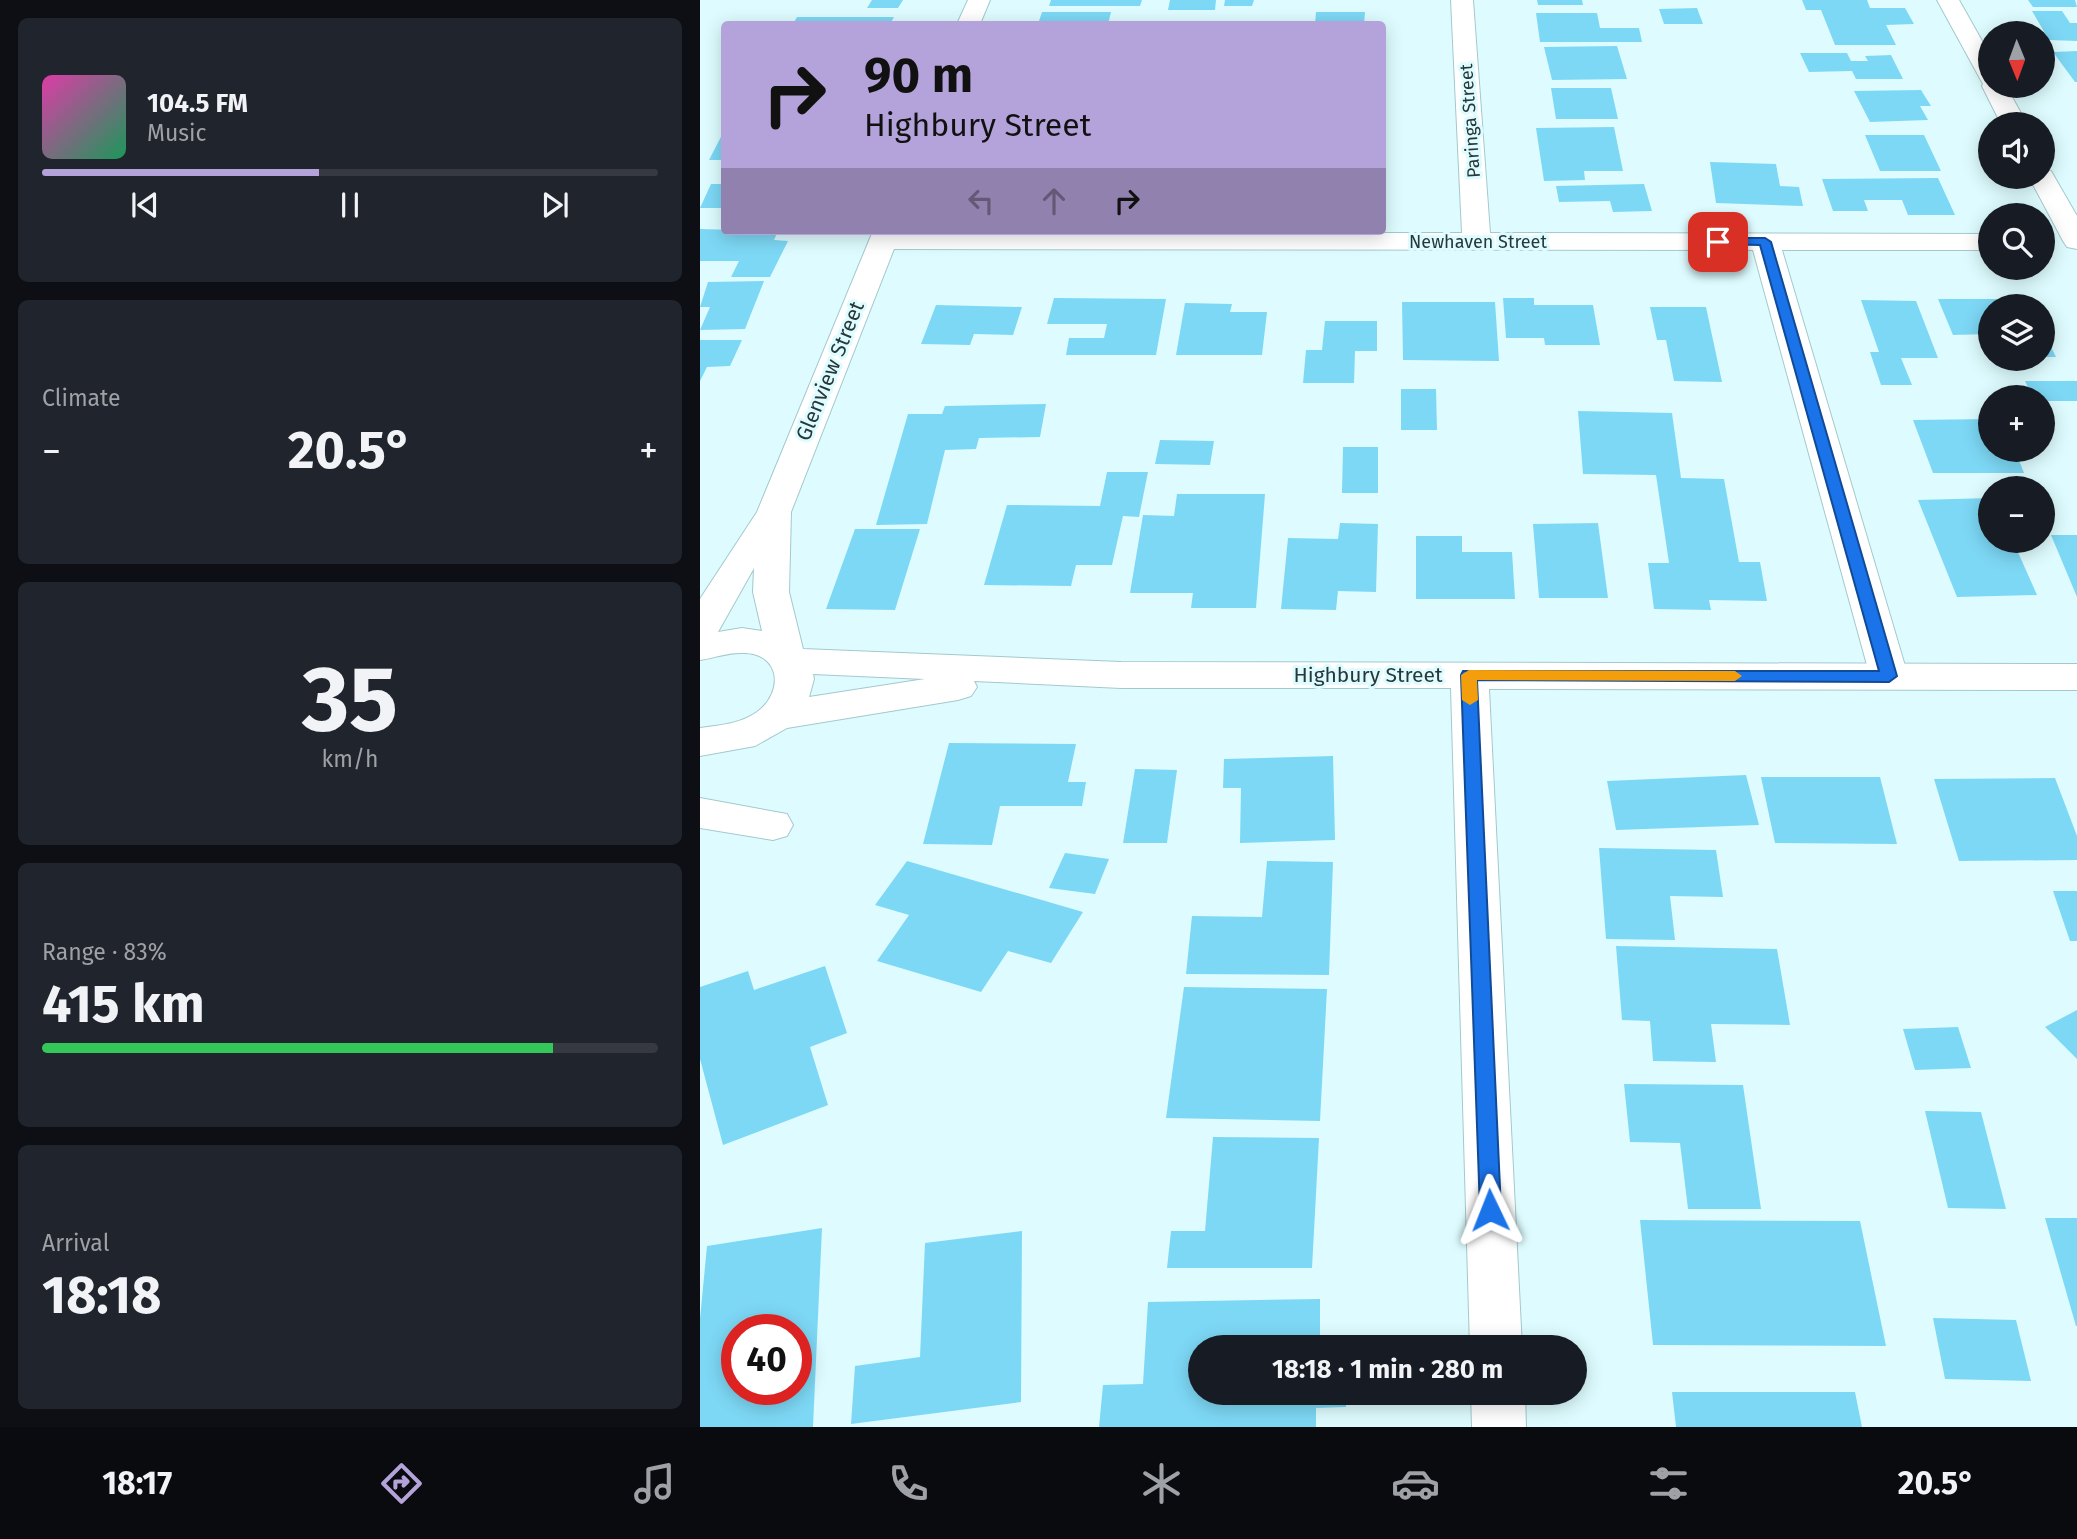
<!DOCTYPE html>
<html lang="en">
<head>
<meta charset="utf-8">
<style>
  body { margin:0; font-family:"Fira Sans",sans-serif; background:#20242c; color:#f1f3f6; height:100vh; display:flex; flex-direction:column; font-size:26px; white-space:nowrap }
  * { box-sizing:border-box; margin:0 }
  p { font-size:23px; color:#9ea1a6 }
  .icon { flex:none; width:38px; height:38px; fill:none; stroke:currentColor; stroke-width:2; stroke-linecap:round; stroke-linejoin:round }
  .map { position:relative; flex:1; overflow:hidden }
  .sheet { display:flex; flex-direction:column; gap:18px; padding:18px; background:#0d0f14; width:700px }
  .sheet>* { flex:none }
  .hud { position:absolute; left:21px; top:21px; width:665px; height:214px; border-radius:7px; box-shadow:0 4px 18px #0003; background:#b4a2da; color:#111; overflow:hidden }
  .needle { width:46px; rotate:179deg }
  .buttons { position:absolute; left:1278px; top:21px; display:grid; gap:14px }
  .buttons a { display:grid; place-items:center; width:77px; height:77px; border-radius:50%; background:#171b24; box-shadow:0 4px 18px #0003; font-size:35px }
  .speed { position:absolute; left:21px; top:1314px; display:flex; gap:14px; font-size:35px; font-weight:700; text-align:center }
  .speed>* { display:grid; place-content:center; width:91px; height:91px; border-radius:50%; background:#171b24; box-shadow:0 4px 18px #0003; line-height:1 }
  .speed .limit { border:10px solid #d22; background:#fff; color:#111 }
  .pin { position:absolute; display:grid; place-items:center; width:60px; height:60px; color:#fff; margin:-30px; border-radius:14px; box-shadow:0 4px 10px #0006 }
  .me { position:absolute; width:77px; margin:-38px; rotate:358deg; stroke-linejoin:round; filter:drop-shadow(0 0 5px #0008) }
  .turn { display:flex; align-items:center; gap:24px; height:147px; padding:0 28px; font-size:32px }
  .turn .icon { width:91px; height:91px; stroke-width:2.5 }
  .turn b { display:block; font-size:49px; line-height:60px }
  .lanes { display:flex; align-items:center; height:66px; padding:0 28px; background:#0003; justify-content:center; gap:35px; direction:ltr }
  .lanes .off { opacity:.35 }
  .big { font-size:52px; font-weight:700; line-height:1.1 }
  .sheet .card { flex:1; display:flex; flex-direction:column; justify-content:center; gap:10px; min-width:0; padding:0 24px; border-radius:10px; background:#20242c }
  .sheet .dial { align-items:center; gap:0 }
  .dial b { font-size:91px; line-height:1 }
  .song { display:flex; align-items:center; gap:21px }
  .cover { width:84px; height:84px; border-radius:10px; background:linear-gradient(135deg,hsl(320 70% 55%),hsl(150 70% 35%)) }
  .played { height:7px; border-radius:4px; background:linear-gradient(90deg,#b4a2da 45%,#363941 45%) }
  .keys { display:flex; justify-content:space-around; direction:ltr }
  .heat { display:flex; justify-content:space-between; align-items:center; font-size:38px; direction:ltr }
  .charge { height:10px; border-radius:5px; background:linear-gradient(90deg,#34c759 83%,#363941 0) }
  .trip { position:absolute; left:488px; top:1335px; width:399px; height:70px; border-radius:35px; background:#171b24; box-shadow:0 4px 18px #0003; font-weight:700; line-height:70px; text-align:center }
  .tab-bar { display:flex; height:112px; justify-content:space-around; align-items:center; background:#090b0e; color:#9ea1a6 }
  .tab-bar .icon { width:49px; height:49px }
  .tab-bar .current { color:#b4a2da }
  .tab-bar b { font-size:32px; color:#f1f3f6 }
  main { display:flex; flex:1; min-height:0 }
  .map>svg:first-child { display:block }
</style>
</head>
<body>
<main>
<section class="sheet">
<div class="card">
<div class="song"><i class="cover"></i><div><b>104.5 FM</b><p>Music</p></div></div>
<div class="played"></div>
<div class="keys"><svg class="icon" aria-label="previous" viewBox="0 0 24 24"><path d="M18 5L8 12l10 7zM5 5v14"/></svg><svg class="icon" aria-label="pause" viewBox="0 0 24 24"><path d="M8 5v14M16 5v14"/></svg><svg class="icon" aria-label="next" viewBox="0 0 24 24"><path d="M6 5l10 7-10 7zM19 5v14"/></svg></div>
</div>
<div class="card"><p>Climate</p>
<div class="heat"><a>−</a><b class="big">20.5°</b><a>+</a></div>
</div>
<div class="card dial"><b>35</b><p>km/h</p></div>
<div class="card"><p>Range · 83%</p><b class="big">415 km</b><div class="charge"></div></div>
<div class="card"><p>Arrival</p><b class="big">18:18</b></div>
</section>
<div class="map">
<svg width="1377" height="1427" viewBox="0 0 1377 1427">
  <rect width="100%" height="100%" fill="#defcff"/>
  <!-- building -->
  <g fill="#7dd8f5" fill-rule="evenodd">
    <polygon points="172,0 203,0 198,8 167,8"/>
    <polygon points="351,0 442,0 440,6 349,6"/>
    <polygon points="470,0 516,0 515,10 468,10"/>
    <polygon points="525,0 554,0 552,6 524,6"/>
    <polygon points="837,0 882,0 883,5 838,5"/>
    <polygon points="1102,0 1167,0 1170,8 1205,8 1214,24 1186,25 1196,45 1135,45 1121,10 1106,10"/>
    <polygon points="1328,0 1375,0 1377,7 1333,7"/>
    <polygon points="997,8 1003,24 964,24 959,9"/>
    <polygon points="1332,11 1362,11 1370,23 1377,23 1377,41 1349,40"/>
    <polygon points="342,12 411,12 408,24 338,24"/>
    <polygon points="616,12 665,12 664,24 615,24"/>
    <polygon points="836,13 897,13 900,28 939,28 942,42 840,42"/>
    <polygon points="97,17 194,17 190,24 93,24"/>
    <polygon points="917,46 927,79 852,80 844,47"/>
    <polygon points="1377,51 1377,82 1375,82 1353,52"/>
    <polygon points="1100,53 1147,53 1151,61 1168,61 1165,56 1191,55 1203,79 1156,79 1152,71 1109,72"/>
    <polygon points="851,88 911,88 918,119 856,119"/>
    <polygon points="1221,90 1231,106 1220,106 1228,120 1170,122 1154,91"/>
    <polygon points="914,127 923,171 884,171 885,180 844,181 836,128"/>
    <polygon points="24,131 24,160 9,160"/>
    <polygon points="1165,135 1224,135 1241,171 1180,171"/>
    <polygon points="1010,162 1076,164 1080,186 1099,187 1103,206 1016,203"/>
    <polygon points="1238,178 1255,215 1208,215 1202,200 1164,200 1168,211 1133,211 1122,179"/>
    <polygon points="11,184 24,184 24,208 0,208"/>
    <polygon points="944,184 952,211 913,212 910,201 859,202 856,186"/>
    <polygon points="0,229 78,231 74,240 88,241 70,277 31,277 39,261 0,261"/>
    <polygon points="64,281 45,329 0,330 10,307 0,307 8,282"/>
    <polygon points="354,298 466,299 456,355 366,355 369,338 404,338 407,324 347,324"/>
    <polygon points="803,298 834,298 834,305 893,305 900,345 845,345 844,338 806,338"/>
    <polygon points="1238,299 1327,299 1331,306 1290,306 1290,334 1253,335"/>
    <polygon points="1161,300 1216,301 1238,358 1201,358 1212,385 1181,385 1170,352 1179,352"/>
    <polygon points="702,302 795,302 799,361 703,360"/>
    <polygon points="485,303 532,304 530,312 567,312 562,355 476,355"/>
    <polygon points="236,305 322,307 313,335 274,334 270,345 221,344"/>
    <polygon points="950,307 1006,307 1022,382 974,381 966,340 957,340"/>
    <polygon points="625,321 677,321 677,351 655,351 654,383 603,383 606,350 622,350"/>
    <polygon points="1342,329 1356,357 1342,357"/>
    <polygon points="0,340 42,340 30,366 7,367 0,381"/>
    <polygon points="1325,381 1377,381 1377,401 1342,401 1342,397 1332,397"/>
    <polygon points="701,389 736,389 737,430 701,430"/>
    <polygon points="346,404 340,437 279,438 276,449 245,450 227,524 176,525 208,414 242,414 245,406"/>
    <polygon points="878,411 972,413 981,478 1024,479 1039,562 1060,562 1067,601 1009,600 1011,610 954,609 948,563 969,563 956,475 883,474"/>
    <polygon points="1290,419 1290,450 1315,450 1324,473 1233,473 1213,420"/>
    <polygon points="460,440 514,441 510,465 455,464"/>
    <polygon points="643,447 678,447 678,493 642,493"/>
    <polygon points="407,472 448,472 439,517 423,516 412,565 376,565 371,586 284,585 307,505 400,506"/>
    <polygon points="477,494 565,494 556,608 491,608 493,593 430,593 443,515 474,516"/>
    <polygon points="1290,498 1290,541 1313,541 1337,595 1257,597 1218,500"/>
    <polygon points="640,523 678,524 676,592 638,591 636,610 581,609 588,538 638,539"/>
    <polygon points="898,523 908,598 839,598 833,524"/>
    <polygon points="155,529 220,529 195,610 126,609"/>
    <polygon points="1351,535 1377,535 1377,597"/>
    <polygon points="716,536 762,536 762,552 812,552 815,599 716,599"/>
    <polygon points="249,743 376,744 368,782 386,782 382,806 300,806 292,845 223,844"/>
    <polygon points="633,756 635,840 540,843 541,788 523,788 524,759"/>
    <polygon points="435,769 477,770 467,843 423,843"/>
    <polygon points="1046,775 1059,825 916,830 907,781"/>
    <polygon points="1061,777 1180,777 1197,844 1075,843"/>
    <polygon points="1355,778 1377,836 1377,860 1259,861 1234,779"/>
    <polygon points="899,848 1016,850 1023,897 970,896 975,940 906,939"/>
    <polygon points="365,853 409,859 395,894 349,888"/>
    <polygon points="207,861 383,912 351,963 308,951 281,992 177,961 209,915 175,905"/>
    <polygon points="567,861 633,862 629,975 486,974 492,916 562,917"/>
    <polygon points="1353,891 1377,891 1377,941 1370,941"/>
    <polygon points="916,946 1077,949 1090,1025 1011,1024 1016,1062 953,1061 950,1021 922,1020"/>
    <polygon points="125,966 147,1033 110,1047 128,1105 23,1145 0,1059 0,987 48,971 54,990"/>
    <polygon points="484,987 627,989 620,1121 466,1118"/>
    <polygon points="1377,1010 1377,1059 1345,1027"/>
    <polygon points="1258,1027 1271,1068 1215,1070 1203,1029"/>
    <polygon points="924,1084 1043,1085 1061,1209 988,1209 980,1143 930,1142"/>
    <polygon points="1225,1111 1281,1112 1306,1209 1248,1208"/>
    <polygon points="513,1137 619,1138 612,1268 467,1268 471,1231 505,1231"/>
    <polygon points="1345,1218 1377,1218 1377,1326 1376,1326"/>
    <polygon points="940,1220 1160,1221 1186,1346 953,1345"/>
    <path d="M122 1228 113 1427H0V1319L7 1246ZM37 1330H96V1390H37Z"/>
    <polygon points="322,1231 321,1402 151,1424 155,1366 220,1357 225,1243"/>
    <polygon points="620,1299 620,1341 646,1341 646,1348 500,1348 500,1393 646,1393 646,1407 616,1408 616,1427 399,1427 403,1385 443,1384 448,1302"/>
    <polygon points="1233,1318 1316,1320 1331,1381 1245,1379"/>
    <polygon points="972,1392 1155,1392 1162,1427 976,1427"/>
  </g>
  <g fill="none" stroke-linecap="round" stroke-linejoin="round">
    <defs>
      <g id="street">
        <polygon points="751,0 773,0 790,233 1290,234 1290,250 1082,250 1208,676 1202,685 1189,689 1176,685 1170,676 1053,250 183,249 173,247 169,241 173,235 183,233 762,233"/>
        <polygon points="1237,0 1259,0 1290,55 1290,86 1306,86 1327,124 1301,124 1282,86 1283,84"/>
        <polygon points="1342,169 1351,171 1377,216 1377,249 1367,247 1363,241 1329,177 1342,177"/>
        <polygon points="0,798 87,814 93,825 87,836 73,840 0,828"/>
      </g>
      <g id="secondary">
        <polygon points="268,0 290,0 280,24 257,24"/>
        <path d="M173 231H201L91 512 89 592 103 649 421 662 1377 664V690L789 689 822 1348H770L751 688H421L274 681 277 687 271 696 258 700 87 728 55 746 0 756V728C20 725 40 724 57 712 84 692 81 653 43 653 29 652 14 658 0 660V599L57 512ZM54 568 53 592 62 631 42 628 18 632ZM113 674 225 679 109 697 114 679Z"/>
        <polygon points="771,1393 825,1393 826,1427 772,1427"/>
      </g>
    </defs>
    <!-- street casing -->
    <use href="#street" stroke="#a3c9cc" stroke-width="2"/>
    <!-- secondary casing -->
    <use href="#secondary" stroke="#a3c9cc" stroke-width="2"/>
    <!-- street -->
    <use href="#street" fill="#fff" fill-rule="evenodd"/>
    <!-- secondary -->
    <use href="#secondary" fill="#fff" fill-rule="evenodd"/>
  </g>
  <!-- route -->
  <polygon fill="#1a73e8" stroke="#114b97" stroke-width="2" points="1018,238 1065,238 1071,242 1197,676 1189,682 777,680 801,1210 798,1217 790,1219 783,1217 780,1210 761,675 763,671 1179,671 1060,245 1014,244 1012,242"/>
  <!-- slow -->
  <polygon fill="#f59e0b" points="769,670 1035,671 1042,676 1035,681 777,680 778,700 770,705 762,700 761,675"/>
  <g text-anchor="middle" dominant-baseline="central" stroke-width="6" stroke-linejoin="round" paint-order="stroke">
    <!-- far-street labels -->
    <g font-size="18" fill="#283839" stroke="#defcff">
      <text transform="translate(770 121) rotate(-94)">Paringa Street</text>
      <text x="778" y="242">Newhaven Street</text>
    </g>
    <!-- street labels -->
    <g font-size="21" fill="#283839" stroke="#defcff">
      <text transform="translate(130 371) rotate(-68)">Glenview Street</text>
      <text x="668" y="675">Highbury Street</text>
    </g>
  </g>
</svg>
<div class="buttons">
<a><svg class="needle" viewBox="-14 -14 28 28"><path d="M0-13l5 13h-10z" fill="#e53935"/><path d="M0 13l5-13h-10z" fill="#9ea1a6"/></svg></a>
<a><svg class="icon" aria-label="sound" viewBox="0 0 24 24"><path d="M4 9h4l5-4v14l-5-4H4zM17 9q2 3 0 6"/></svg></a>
<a><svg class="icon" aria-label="search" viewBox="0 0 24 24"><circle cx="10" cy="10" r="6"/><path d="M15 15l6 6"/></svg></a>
<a><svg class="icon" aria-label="layers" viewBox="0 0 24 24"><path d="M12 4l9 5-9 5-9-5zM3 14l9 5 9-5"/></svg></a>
<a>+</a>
<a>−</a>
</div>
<div class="speed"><div class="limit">40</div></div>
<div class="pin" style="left:1018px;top:242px;background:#d93025"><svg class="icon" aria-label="arrive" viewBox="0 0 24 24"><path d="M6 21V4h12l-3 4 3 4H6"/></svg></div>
<svg class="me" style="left:790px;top:1210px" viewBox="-20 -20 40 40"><path d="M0-17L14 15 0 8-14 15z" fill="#1a73e8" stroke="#fff" stroke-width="4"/></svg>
<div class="trip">18:18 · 1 min · 280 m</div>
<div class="hud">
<div class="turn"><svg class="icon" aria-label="right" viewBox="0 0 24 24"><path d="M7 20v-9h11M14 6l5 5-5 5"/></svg><div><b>90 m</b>Highbury Street</div></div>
<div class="lanes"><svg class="icon off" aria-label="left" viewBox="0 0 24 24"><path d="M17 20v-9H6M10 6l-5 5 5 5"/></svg><svg class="icon off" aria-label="ahead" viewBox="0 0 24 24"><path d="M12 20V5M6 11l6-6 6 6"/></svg><svg class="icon" aria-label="right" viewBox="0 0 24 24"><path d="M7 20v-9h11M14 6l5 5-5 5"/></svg></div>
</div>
</div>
</main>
<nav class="tab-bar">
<b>18:17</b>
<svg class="icon current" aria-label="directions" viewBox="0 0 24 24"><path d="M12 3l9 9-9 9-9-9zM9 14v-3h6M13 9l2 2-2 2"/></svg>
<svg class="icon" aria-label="music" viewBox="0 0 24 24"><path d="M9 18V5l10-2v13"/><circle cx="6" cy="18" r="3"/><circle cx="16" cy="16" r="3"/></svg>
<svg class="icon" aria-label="phone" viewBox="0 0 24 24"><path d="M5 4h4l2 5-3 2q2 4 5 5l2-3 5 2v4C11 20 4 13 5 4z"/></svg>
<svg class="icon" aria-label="climate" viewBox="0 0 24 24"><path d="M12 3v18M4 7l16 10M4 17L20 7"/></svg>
<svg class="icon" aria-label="car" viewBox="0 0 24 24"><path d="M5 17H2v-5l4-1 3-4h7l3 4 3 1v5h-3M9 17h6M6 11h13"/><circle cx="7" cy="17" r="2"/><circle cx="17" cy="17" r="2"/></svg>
<svg class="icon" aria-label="filters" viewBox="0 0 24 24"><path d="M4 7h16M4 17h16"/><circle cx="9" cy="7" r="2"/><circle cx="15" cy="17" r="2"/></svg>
<b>20.5°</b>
</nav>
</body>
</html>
